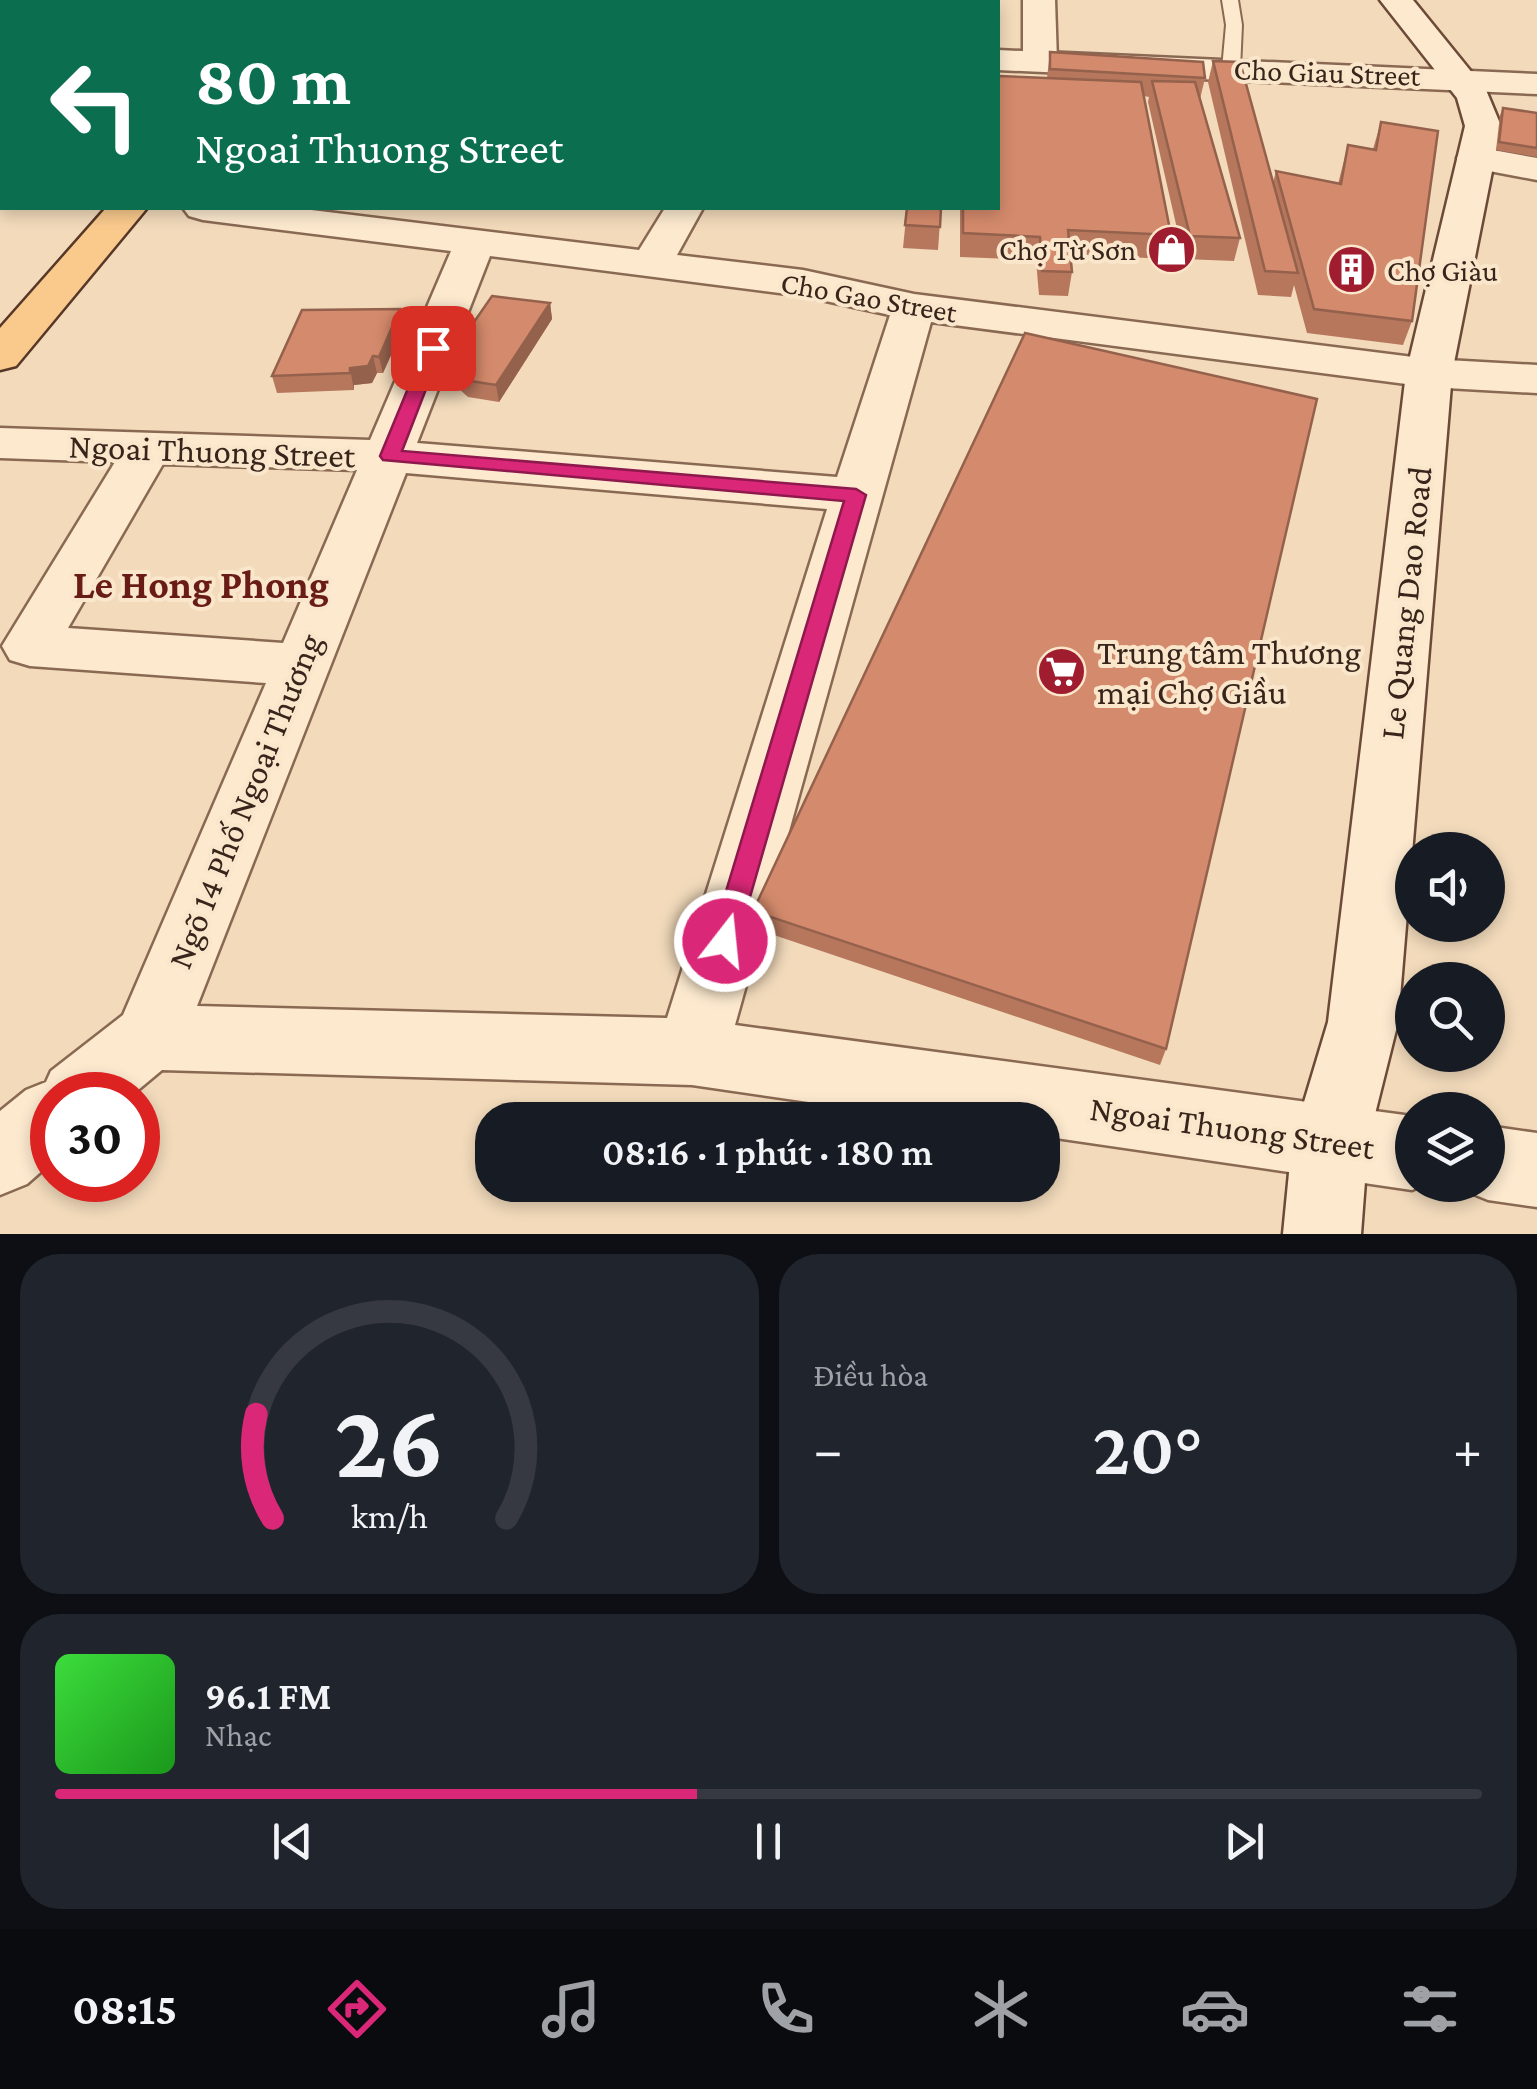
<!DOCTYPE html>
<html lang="vi">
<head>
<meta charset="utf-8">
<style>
  body { margin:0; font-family:"Crimson Pro",serif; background:#20242c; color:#f1f3f6; height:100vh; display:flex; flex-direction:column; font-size:38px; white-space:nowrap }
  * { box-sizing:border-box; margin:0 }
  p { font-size:32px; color:#9ea1a6 }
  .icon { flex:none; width:55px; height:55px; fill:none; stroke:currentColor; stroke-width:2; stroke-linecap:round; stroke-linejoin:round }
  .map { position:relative; height:1234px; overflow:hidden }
  .drawer { display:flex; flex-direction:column; gap:20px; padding:20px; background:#0d0f14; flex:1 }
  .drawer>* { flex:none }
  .guide { position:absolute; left:0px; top:0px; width:1000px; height:210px; box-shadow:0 5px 15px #0003; background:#0b6e4f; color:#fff; overflow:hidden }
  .controls { position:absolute; left:1395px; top:832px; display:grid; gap:20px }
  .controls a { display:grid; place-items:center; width:110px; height:110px; border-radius:50%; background:#171b24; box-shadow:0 5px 15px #0003; font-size:50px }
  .speed { position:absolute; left:30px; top:1072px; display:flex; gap:20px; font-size:50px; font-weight:700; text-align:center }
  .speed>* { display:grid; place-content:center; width:130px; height:130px; border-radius:50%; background:#171b24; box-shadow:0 5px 15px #0003; line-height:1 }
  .speed .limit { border:15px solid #d22; background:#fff; color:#111 }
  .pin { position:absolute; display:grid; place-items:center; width:85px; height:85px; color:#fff; margin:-42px; border-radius:20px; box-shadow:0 5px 15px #0006 }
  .me { position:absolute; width:110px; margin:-55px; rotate:16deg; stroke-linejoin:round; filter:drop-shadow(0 0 8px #0008) }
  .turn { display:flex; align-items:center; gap:35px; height:210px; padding:0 30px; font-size:45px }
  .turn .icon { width:130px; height:130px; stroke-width:2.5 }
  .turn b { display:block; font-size:70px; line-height:85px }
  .big { font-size:75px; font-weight:600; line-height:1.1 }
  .drawer .widget { flex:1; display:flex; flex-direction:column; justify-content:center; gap:15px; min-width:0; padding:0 35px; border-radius:40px; background:#20242c }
  .drawer .dial { align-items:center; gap:0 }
  .dial svg { height:260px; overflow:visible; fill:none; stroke:#363941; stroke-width:7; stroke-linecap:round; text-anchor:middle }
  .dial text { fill:#f1f3f6; stroke:none }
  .song { display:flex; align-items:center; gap:30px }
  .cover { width:120px; height:120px; border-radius:15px; background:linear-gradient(135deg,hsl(120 70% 55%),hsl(120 70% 35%)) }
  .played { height:10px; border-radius:5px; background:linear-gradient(90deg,#db2777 45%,#363941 45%) }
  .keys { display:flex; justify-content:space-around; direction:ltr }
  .heat { display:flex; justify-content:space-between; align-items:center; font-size:55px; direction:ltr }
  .drawer .tiles { flex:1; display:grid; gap:20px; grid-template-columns:1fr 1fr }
  .widget:last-child { grid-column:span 2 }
  .trip { position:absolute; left:475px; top:1102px; width:585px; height:100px; border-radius:40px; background:#171b24; box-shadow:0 5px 15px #0003; font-weight:600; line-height:100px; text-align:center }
  .tab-bar { display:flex; height:160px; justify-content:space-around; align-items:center; background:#090b0e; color:#9ea1a6 }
  .tab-bar .icon { width:70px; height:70px }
  .tab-bar .on { color:#db2777 }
  .tab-bar b { font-size:45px; color:#f1f3f6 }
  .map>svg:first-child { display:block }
</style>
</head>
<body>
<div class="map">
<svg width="1537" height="1234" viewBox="0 0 1537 1234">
  <rect width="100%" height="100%" fill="#f2dabb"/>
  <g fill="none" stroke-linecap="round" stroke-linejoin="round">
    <defs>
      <polygon id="service" points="1222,0 1238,0 1242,25 1240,69 1231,74 1222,69 1226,25"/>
      <g id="minor">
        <polygon points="1023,0 1055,0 1057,61 1052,68 1028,68 1023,61"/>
        <polygon points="1476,147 1537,158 1537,180 1463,166 1457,158 1463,150"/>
        <path d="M183 208H295L639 250 665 208H703L677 255 803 270 914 294 1429 359 1537 365V393L1429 387 931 322 735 1025 1412 1116V1185H1423L1412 1190 1042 1136V1120H933L692 1085 162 1070 132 1095H52V1162L27 1184 0 1195V1111L26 1090 46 1082 51 1071 123 1015 266 683 30 666 10 660 2 646 115 462 0 458V428L370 440 451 251 203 220 189 216ZM490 256 803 296 890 315 837 477 417 443ZM163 464 357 470 283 643 68 628ZM406 473 827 509 667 1018 197 1006Z"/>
        <polygon points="1488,1126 1537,1133 1537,1207 1488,1200 1461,1189 1459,1185 1488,1185"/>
      </g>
      <polygon id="tertiary" points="998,50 1537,74 1537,94 998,70"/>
      <polygon id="secondary" points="1380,0 1413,0 1486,90 1501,126 1452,373 1398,1022 1368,1142 1361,1234 1283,1234 1292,1142 1328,1022 1406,373 1465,126 1457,98"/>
      <g id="primary">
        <rect x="0" y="151" width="2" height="23"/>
        <polygon points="106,208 147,208 16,366 0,370 0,328"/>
      </g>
    </defs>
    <!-- service casing -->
    <use href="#service" stroke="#8a6953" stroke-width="4"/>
    <!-- minor casing -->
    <use href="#minor" stroke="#8a6953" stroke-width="5"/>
    <!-- tertiary casing -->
    <use href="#tertiary" stroke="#8a6953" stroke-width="5"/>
    <!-- secondary casing -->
    <use href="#secondary" stroke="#6c4a37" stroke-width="5"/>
    <!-- primary casing -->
    <use href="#primary" stroke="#573828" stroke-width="5"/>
    <!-- service -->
    <use href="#service" fill="#fce9ce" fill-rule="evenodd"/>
    <!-- minor -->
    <use href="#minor" fill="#fce9ce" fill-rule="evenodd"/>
    <!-- tertiary -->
    <use href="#tertiary" fill="#fce9ce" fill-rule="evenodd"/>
    <!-- secondary -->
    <use href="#secondary" fill="#fce9ce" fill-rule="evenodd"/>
    <!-- primary -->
    <use href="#primary" fill="#faca8d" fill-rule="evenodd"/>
  </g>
  <!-- wall -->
  <g fill="#b6775d">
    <polygon points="1050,52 1205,78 1200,99 1240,238 1234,261 1184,259 1148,102 1149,97 1144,96 1171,235 1166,259 1070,254 1072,272 1068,296 1039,295 1036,260 960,257 960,208 998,208 1047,78"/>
    <polygon points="1213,61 1273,183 1276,171 1338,184 1348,145 1373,149 1381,122 1412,321 1403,345 1307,333 1294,285 1291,297 1258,295 1208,82"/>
    <polygon points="1503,108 1537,113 1537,157 1496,150 1500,115"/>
    <polygon points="907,208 941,208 938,250 903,248"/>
    <polygon points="550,303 552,319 499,402 468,397 458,388 455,371"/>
    <polygon points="400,309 404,326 383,373 377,373 372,383 354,385 354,390 277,393 272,376"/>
    <polygon points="753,911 1166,1049 1160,1065 753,928"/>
  </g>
  <!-- shaded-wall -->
  <g fill="#94614c">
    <polygon points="550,303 552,319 499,402 496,385"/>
    <polygon points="400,309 404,326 383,373 379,357"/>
    <polygon points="373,356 377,373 372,383 354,385 354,390 350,368"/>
  </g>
  <!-- building -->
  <g fill="#d48a6c" stroke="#94614c" stroke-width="2.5">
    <polygon points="1050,52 1203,62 1205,78 1050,69"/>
    <polygon points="1213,61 1240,62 1298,273 1265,271"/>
    <polygon points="998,76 1141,82 1171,235 1068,230 1072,272 1042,271 1040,237 963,233 963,208 998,208"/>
    <polygon points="1152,81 1195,82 1240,238 1190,236"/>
    <polygon points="1503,108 1537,113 1537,148 1499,142"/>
    <polygon points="1381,122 1438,131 1412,321 1314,309 1276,171 1341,184 1348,145 1376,150"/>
    <polygon points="907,208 941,208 940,227 905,225"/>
    <polygon points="492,296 550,303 496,385 464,380 455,371 465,335"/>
    <polygon points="400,309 379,357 373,356 368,366 350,368 350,373 272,376 302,310"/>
    <polygon points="1025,333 1317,399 1166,1049 753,911"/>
  </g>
  <!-- route -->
  <polygon fill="#db2777" stroke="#8e194d" stroke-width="2.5" points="426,345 442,348 402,451 856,489 866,495 735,949 725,953 715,949 711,941 844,501 383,460 380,456"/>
  <!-- icons -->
  <defs>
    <symbol id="shop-disc" viewBox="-11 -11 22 22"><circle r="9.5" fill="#9f1d2f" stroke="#f9e6cb"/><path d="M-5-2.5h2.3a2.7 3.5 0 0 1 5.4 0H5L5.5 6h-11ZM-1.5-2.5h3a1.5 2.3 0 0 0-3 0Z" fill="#fff"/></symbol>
    <symbol id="building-disc" viewBox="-11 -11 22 22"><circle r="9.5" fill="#9f1d2f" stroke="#f9e6cb"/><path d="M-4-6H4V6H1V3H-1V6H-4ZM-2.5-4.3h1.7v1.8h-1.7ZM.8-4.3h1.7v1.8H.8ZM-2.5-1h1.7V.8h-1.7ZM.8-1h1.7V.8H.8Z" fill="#fff"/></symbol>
    <symbol id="supermarket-disc" viewBox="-11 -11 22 22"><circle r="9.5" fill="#9f1d2f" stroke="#f9e6cb"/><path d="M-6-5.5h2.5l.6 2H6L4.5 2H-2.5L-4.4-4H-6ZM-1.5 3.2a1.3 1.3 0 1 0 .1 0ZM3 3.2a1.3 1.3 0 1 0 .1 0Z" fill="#fff"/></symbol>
  </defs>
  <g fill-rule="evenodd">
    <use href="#shop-disc" x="1144" y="222" width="55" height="55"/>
    <use href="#building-disc" x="1324" y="242" width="55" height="55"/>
    <use href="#supermarket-disc" x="1034" y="644" width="55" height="55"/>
  </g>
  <g text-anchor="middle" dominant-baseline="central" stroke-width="8" stroke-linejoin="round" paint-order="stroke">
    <!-- far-street labels -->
    <g font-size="30" fill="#38241a" stroke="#f9e6cb">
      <text transform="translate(1327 72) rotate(2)">Cho Giau Street</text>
      <text transform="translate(869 297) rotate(10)">Cho Gao Street</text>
    </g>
    <!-- far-poi labels -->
    <g font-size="30" fill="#38241a" stroke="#f9e6cb" text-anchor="end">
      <text x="1136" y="249">Chợ Từ Sơn</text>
      <text x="1387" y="270" text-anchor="start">Chợ Giàu</text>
    </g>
    <!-- street labels -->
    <g font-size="35" fill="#38241a" stroke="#f9e6cb">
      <text transform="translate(212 451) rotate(2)">Ngoai Thuong Street</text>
      <text transform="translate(1406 603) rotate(-84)">Le Quang Dao Road</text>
      <text transform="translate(245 801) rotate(-68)">Ngõ 14 Phố Ngoại Thương</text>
      <text transform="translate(1232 1128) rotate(8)">Ngoai Thuong Street</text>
    </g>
    <!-- poi labels -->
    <g font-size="35" fill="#38241a" stroke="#f9e6cb" text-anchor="start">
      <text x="1097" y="652">Trung tâm Thương<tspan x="1097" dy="40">mại Chợ Giầu</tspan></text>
    </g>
    <!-- quarter labels -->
    <g font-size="40" font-weight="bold" fill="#691c15" stroke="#f9e6cb">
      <text x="201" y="584">Le Hong Phong</text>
    </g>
  </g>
</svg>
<div class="controls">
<a><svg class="icon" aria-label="sound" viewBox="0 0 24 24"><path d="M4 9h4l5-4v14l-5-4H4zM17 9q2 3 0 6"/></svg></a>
<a><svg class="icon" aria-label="search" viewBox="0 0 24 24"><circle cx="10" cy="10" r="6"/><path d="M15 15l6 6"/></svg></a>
<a><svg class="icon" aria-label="layers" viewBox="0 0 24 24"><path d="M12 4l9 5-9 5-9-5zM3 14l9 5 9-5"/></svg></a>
</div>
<div class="speed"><div class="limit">30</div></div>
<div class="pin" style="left:433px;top:348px;background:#d93025"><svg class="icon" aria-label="arrive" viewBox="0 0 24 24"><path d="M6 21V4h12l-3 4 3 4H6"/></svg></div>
<svg class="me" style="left:725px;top:941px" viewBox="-20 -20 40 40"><circle r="17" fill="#db2777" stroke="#fff" stroke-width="3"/><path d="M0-11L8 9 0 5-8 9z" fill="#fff"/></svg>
<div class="trip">08:16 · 1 phút · 180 m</div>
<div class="guide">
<div class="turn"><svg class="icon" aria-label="left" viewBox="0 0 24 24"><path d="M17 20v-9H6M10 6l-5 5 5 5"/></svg><div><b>80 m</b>Ngoai Thuong Street</div></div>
</div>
</div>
<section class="drawer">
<div class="tiles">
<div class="widget dial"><svg viewBox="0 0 100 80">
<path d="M14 69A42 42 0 1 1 86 69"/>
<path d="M14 69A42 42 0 0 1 9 37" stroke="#db2777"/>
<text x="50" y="56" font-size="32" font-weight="700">26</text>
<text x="50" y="72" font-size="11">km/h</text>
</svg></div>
<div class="widget"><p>Điều hòa</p>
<div class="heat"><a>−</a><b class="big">20°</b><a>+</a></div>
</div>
<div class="widget">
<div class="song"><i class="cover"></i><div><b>96.1 FM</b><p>Nhạc</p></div></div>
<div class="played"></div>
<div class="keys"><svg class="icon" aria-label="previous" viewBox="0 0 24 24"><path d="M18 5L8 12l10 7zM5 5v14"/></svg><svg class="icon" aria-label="pause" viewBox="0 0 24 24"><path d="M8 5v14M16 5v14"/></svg><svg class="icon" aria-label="next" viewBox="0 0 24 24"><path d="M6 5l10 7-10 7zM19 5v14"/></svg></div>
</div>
</div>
</section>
<nav class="tab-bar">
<b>08:15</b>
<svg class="icon on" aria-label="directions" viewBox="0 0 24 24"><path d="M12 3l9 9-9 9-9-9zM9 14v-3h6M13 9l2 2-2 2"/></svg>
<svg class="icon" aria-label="music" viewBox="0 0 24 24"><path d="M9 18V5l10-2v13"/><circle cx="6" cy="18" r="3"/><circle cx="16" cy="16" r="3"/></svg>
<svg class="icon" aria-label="phone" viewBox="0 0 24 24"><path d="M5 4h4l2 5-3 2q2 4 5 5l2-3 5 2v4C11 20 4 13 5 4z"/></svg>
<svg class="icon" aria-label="climate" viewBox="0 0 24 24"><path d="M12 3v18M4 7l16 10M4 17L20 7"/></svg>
<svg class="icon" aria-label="car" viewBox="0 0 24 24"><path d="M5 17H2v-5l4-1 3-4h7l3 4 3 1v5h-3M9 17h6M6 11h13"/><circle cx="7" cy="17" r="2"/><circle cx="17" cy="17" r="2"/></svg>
<svg class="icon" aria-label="filters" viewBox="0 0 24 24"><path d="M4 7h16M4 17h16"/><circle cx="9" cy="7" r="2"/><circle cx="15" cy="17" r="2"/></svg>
</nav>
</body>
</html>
